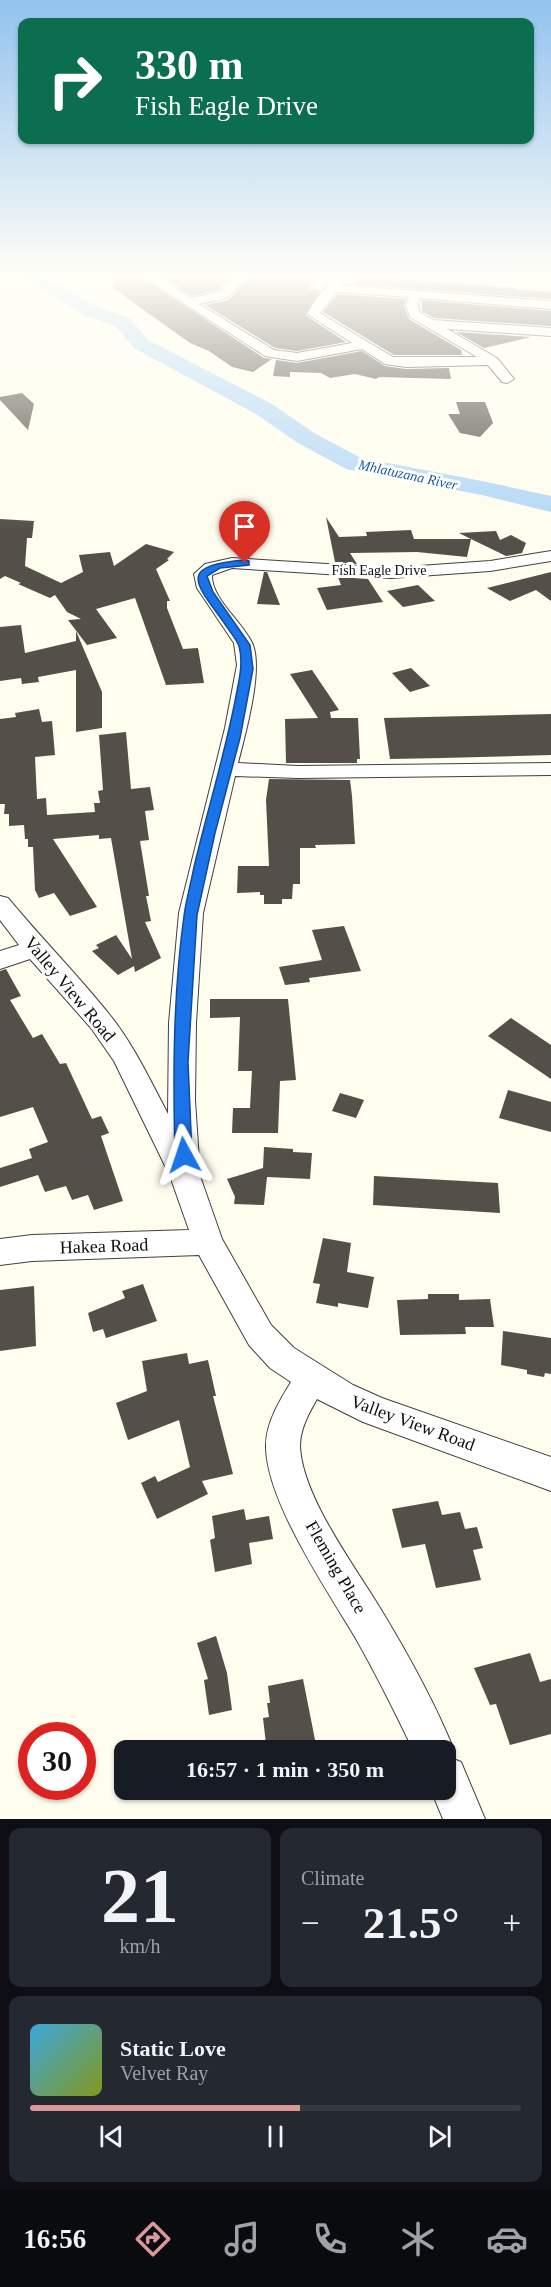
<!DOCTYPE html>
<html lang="en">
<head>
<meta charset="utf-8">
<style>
  body { margin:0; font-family:"Times New Roman",serif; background:#242831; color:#f1f3f6; height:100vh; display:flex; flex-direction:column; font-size:22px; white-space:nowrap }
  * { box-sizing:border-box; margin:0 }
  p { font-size:20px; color:#9ea1a6 }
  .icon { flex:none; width:33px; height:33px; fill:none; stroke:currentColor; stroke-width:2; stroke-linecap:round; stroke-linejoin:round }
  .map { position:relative; height:1819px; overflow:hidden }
  .details { display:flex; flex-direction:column; gap:9px; padding:9px; background:#0d0f14; flex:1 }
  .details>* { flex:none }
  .guide { position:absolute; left:18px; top:18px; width:516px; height:126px; border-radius:12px; box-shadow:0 2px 4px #0004; background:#0b6e4f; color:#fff; overflow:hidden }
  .speed { position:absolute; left:18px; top:1722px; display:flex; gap:12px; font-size:30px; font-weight:700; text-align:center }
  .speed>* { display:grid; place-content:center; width:78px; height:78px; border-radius:50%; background:#171b24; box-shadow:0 2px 4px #0004; line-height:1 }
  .speed .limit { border:9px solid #d22; background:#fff; color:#111 }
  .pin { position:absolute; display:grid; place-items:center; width:51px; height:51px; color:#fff; margin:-62px -26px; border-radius:50% 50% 50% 0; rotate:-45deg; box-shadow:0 0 6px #0007 }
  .pin .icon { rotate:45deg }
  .me { position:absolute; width:66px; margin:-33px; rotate:355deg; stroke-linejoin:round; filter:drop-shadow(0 0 4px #0008) }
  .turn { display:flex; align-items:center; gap:21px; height:126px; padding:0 18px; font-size:27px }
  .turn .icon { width:78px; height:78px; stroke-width:2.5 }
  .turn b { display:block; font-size:42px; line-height:51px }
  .big { font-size:45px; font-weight:800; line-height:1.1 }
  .details .widget { flex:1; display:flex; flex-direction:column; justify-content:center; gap:9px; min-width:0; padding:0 21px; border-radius:12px; background:#242831 }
  .details .dial { align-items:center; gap:0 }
  .dial b { font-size:78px; line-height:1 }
  .song { display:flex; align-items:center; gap:18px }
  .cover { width:72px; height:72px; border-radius:9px; background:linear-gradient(135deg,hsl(200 70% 55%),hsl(70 70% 35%)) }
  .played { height:6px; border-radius:3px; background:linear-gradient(90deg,#d99998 55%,#363941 55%) }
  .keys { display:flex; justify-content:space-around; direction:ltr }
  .heat { display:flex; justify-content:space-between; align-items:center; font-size:33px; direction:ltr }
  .details .tiles { flex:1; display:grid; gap:9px; grid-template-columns:1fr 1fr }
  .widget:last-child { grid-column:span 2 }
  .trip { position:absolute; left:114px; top:1740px; width:342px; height:60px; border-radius:12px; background:#171b24; box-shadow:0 2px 4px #0004; font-weight:800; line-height:60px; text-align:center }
  .dock { display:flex; height:96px; justify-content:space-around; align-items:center; background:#090b0e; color:#9ea1a6 }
  .dock .icon { width:42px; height:42px }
  .dock .on { color:#d99998 }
  .dock b { font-size:27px; color:#f1f3f6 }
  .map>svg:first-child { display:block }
</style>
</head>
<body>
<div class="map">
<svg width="551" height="1819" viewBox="0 0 551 1819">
  <rect width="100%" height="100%" fill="#fffded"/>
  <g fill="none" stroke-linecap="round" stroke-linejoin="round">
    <!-- river -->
    <polygon fill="#b2d7f6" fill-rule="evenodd" points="19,276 42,276 100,308 130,318 148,340 272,404 314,433 361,458 482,481 551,496 551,512 482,495 346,469 298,443 256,414 134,348 116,326 86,316"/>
  </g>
  <!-- building -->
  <g fill="#554f49">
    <polygon points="106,276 140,276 264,358 272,359 253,372 232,367 209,351 190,343 138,306 110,285 116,284"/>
    <polygon points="161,276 232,276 218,290 191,296"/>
    <polygon points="250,276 318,276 309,289 321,290 305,315 346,342 297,351 275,348 205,305 229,300"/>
    <polygon points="358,276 516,288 516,289 551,292 551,299 353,284"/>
    <polygon points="337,294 406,299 404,306 409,319 461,350 462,355 394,355 323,312"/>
    <polygon points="422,300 551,311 551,326 434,318 422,311"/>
    <polygon points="456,332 531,337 484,348"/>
    <polygon points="362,351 385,366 406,369 449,368 451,379 379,377 376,379 355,374 330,378 321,373 290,372 290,377 273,376 276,360 297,363"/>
    <polygon points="22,393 34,404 28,430 0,400 0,397"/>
    <polygon points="456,402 485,402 493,423 480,437 460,433 448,414 460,414"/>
    <polygon points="326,517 339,537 367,536 366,532 411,530 414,539 471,539 459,533 496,531 500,540 511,535 526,543 522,553 506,556 471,539 467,557 417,552 350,553 357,564 335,562"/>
    <polygon points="0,519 34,521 32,538 27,538 25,566 61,583 83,572 79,555 110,552 114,566 146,544 174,552 167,559 169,560 156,569 170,601 167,601 167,608 183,649 198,648 204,683 166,685 135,598 96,609 117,638 87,645 68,620 81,619 67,612 55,595 50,598 18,584 21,583 5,576 0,579"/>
    <polygon points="264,572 267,572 280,605 257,604"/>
    <polygon points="551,572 551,601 536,590 510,601 487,588"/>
    <polygon points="338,577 368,579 383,602 327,610 317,588 341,585"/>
    <polygon points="418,585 435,601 403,607 387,591"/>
    <polygon points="21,625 25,653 76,641 76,631 102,692 102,728 76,732 76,670 38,677 39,682 22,684 21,678 0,681 0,627"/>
    <polygon points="411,668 430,686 410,692 392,673"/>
    <polygon points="312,670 339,710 330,712 331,718 358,718 360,759 357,759 357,763 286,763 285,719 318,718 290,674"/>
    <polygon points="39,709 42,722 52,721 55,755 35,757 37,799 46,798 47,815 95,812 94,803 100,803 98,791 103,790 99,735 126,732 131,789 150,787 154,810 145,811 149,840 140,841 149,896 146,896 151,921 145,922 161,958 135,972 134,966 118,975 92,951 99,948 96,945 116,935 132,959 111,838 99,839 99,835 53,839 97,907 70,916 54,893 39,898 35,890 33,847 28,847 28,839 25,839 24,825 9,826 9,814 4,814 5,804 0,804 0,719 16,717 15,713"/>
    <polygon points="551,714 551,755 442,758 390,759 384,718"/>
    <polygon points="269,779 350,780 352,796 355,844 315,845 316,848 300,848 300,884 293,884 292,899 282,899 282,904 264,904 264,895 260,895 260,892 237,893 238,866 269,866 266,800"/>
    <polygon points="344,926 361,971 309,978 310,982 285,985 279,967 322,960 312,930"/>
    <polygon points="6,969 21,996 10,1000 33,1038 42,1034 60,1064 66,1063 92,1119 101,1116 109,1133 101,1136 123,1201 94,1210 88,1195 72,1200 66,1186 45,1192 38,1175 0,1187 0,1168 32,1158 29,1149 48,1142 33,1107 0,1117 0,971"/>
    <polygon points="210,999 288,999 296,1080 280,1081 278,1133 232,1133 233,1108 250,1108 252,1071 238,1071 240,1017 210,1018"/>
    <polygon points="511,1018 551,1045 551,1079 488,1036"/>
    <polygon points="508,1090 551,1102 551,1132 499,1118"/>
    <polygon points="340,1093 364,1100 356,1118 332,1111"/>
    <polygon points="264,1147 293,1149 293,1152 312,1153 310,1179 267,1177 264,1205 234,1204 235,1197 227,1179 263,1168"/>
    <polygon points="374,1176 498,1183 500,1213 373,1205"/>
    <polygon points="323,1238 351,1243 347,1272 374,1277 368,1308 338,1303 338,1307 316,1303 320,1284 313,1283"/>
    <polygon points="143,1284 157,1321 106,1338 103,1329 93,1332 88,1313 125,1298 122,1291"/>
    <polygon points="34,1286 36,1346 0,1351 0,1290"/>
    <polygon points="428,1294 459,1294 459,1300 490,1299 494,1327 465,1327 466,1334 400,1335 397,1300 428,1299"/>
    <polygon points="503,1331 551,1338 551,1374 545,1373 544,1377 527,1374 527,1370 501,1365"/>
    <polygon points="187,1353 189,1364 208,1360 216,1396 213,1396 233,1474 202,1481 208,1494 157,1519 141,1483 155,1476 158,1482 190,1467 179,1420 128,1440 116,1403 147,1391 142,1361"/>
    <polygon points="438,1501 442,1515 460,1512 465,1529 477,1527 483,1548 473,1550 481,1580 436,1588 425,1544 402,1548 392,1509"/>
    <polygon points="244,1509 246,1520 269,1516 273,1539 249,1543 252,1564 215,1572 210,1540 215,1538 212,1516"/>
    <polygon points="216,1636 227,1673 232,1710 209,1715 204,1680 208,1679 197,1643"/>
    <polygon points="530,1653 540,1682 551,1679 551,1734 510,1745 496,1704 490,1705 474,1668"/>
    <polygon points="303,1679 317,1750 275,1750 274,1742 266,1744 263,1718 269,1717 267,1703 270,1703 268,1686"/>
  </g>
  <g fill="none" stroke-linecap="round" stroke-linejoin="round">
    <defs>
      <g id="minor">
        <path d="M142 276H156L191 298 219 292 236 276H248L227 298 199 304 274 350 297 353 352 343 307 314 314 302 335 276H346L341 285 551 301V309L420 298 418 305 420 312 433 320 551 328V336L447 329 497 358 514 379 507 383 502 382 488 365 406 367 385 364 362 349 297 361 265 356ZM336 292 409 297 406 305 410 317 477 357H393L320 313Z"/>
        <path d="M551 551V561L490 571 391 578 232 568 212 575C211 599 244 623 253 645 263 672 245 735 238 763L298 766 551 763V775L298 778 235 776 203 913 196 1023 195 1100 200 1176 222 1239 271 1325 294 1348 353 1385 382 1398 551 1457V1491L363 1422 317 1399C309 1413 300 1429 300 1446 302 1496 354 1565 380 1608 408 1654 434 1701 454 1750L451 1758 461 1762 485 1819H443L431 1790H446V1750H413C395 1712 376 1674 355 1637 327 1590 265 1499 266 1445 266 1423 280 1400 291 1382L270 1368 249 1345 199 1255 32 1261 0 1265V1239L32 1235 189 1230 170 1176 114 1061 91 1028 30 959 0 969V951L19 945 0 920V896L8 898C41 938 77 974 109 1014 134 1045 150 1080 168 1114L169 1023 179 913 225 728 237 665 234 643 197 588 194 574 205 564 232 558 391 568 490 561Z"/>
      </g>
    </defs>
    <!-- minor casing -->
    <use href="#minor" stroke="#404040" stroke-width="2"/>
    <!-- minor -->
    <use href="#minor" fill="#fff" fill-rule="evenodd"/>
  </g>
  <!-- sky -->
  <linearGradient id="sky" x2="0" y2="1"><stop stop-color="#92c2ee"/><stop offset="0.52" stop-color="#fffef7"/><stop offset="1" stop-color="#fffef7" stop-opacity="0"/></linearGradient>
  <rect width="551" height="531" fill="url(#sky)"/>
  <!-- route -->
  <path fill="#1a73e8" stroke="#114b97" stroke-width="1.5" d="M245 560 249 561V565L220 568 207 576 213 592 250 645 253 669 240 738 215 833 197 915 188 1062 192 1155 189 1160 184 1162 178 1160 175 1155C173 1076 173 995 184 916 186 900 191 883 194 867 208 808 226 751 237 691 240 676 243 661 239 646 237 640 231 633 227 627 197 584 174 566 245 560Z"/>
  <g text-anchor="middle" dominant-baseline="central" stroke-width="6" stroke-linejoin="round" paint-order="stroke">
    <!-- far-water labels -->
    <g font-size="14" font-style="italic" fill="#17589e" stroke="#fff">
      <text transform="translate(408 475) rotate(12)">Mhlatuzana River</text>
    </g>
    <!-- far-street labels -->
    <g font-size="14" fill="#0d0d0d" stroke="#fff">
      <text x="379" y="570">Fish Eagle Drive</text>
    </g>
    <!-- near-street labels -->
    <g font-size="18" fill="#0d0d0d" stroke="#fff">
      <text transform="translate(70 989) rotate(50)">Valley View Road</text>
      <text transform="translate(104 1246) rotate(-2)">Hakea Road</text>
      <text transform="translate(413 1423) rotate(20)">Valley View Road</text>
      <text transform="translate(336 1567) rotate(60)">Fleming Place</text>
    </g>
  </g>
</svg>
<div class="speed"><div class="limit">30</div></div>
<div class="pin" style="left:245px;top:563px;background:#d93025"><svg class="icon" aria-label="arrive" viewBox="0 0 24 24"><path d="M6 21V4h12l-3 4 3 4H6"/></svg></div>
<svg class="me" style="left:184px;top:1155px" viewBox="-20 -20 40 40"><path d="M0-17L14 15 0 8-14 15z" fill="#1a73e8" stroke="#fff" stroke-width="4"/></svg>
<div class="trip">16:57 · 1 min · 350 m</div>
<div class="guide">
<div class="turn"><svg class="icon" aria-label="right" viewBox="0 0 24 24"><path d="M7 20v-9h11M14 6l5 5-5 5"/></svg><div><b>330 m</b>Fish Eagle Drive</div></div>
</div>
</div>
<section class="details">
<div class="tiles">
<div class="widget dial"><b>21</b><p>km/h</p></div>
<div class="widget"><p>Climate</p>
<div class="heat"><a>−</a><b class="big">21.5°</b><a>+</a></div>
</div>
<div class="widget">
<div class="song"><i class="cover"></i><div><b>Static Love</b><p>Velvet Ray</p></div></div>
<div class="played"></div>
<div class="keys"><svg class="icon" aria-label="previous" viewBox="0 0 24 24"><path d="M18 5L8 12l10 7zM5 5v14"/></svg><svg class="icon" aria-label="pause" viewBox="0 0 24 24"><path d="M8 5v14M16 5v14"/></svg><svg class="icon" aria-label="next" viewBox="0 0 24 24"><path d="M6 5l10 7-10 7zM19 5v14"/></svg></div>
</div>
</div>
</section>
<nav class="dock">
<b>16:56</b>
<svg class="icon on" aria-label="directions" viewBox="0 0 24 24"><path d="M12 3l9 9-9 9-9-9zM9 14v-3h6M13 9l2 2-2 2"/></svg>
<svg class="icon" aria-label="music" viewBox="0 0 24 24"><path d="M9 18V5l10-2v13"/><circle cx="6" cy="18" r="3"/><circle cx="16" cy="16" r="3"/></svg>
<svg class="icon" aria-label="phone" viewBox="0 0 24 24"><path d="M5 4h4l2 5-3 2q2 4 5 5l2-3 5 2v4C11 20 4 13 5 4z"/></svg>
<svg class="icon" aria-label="climate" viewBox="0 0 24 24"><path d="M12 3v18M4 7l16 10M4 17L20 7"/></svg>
<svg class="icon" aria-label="car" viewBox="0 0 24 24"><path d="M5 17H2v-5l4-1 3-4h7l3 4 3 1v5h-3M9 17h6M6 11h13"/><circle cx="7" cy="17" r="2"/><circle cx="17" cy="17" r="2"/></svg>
</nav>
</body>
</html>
